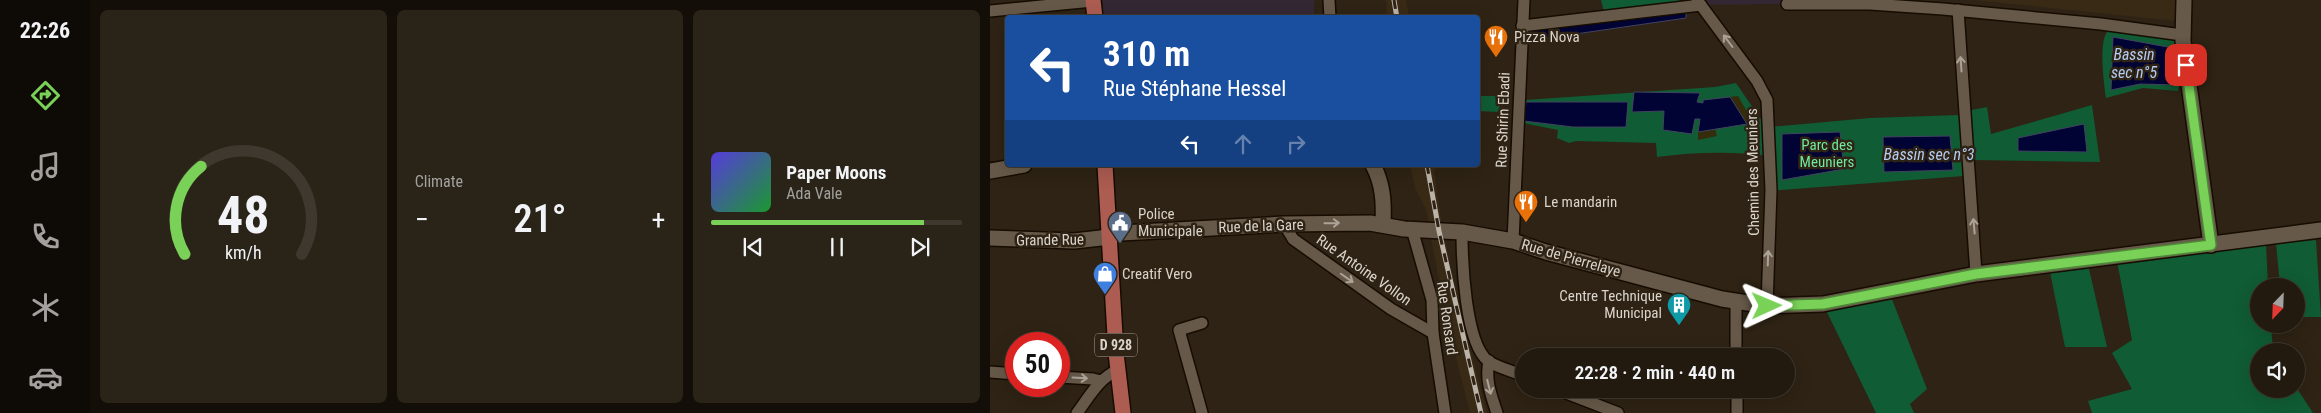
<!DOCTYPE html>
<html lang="en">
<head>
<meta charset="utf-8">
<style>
  body { margin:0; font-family:"Roboto Condensed",sans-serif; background:#2a2318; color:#f1f3f6; height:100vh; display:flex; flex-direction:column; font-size:19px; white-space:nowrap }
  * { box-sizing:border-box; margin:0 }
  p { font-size:16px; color:#a2a19e }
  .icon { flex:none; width:28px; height:28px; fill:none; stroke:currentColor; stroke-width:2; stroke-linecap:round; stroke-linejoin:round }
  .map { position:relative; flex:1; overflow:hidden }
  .sheet { display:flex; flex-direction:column; gap:10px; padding:10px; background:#130e08; width:900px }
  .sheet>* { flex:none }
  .banner { position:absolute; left:15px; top:15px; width:475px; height:152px; border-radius:5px; box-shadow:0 5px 20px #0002,0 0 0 1px #3f382f; background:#1a4fa0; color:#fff; overflow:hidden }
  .needle { width:32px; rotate:203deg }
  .controls { position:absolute; left:1260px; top:278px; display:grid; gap:10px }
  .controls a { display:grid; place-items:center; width:55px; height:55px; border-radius:50%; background:#221a0f; box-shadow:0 5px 20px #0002,0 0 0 1px #3f382f; font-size:25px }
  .speed { position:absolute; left:15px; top:332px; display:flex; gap:10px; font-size:25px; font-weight:700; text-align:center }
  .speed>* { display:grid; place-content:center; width:65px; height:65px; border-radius:50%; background:#221a0f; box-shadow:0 5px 20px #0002,0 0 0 1px #3f382f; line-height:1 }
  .speed .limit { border:8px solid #d22; background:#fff; color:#111 }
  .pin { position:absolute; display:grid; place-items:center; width:42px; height:42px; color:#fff; margin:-21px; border-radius:10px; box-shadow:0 2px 8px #0006 }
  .me { position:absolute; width:55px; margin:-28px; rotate:89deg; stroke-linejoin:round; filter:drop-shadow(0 0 4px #0008) }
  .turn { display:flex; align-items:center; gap:18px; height:105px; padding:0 15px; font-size:22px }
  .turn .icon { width:65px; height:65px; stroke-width:2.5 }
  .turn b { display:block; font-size:35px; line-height:42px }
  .lanes { display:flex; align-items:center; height:48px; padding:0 15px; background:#0003; justify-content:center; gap:25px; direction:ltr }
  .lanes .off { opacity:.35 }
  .big { font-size:38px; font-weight:600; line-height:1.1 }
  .sheet .card { flex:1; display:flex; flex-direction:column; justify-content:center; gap:8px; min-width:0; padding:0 18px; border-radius:8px; background:#2a2318 }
  .sheet .dial { align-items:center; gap:0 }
  .dial svg { height:130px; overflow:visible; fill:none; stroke:#3f382f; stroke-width:7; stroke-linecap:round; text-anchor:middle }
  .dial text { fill:#f1f3f6; stroke:none }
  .song { display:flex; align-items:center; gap:15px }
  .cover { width:60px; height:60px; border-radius:8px; background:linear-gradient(135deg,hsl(250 70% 55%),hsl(130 70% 35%)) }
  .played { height:5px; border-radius:2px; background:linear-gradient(90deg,#79d157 85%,#3f382f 85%) }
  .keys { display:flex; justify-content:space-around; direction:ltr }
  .heat { display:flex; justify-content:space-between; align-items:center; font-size:28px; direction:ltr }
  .sheet .tiles { flex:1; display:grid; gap:10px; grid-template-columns:repeat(3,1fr) }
  .trip { position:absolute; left:525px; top:348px; width:280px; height:50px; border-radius:25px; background:#221a0f; box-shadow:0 5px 20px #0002,0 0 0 1px #3f382f; font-weight:600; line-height:50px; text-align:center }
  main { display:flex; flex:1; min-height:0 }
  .menu { display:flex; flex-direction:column; width:90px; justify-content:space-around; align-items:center; background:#0e0a06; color:#a2a19e }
  .menu .icon { width:35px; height:35px }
  .menu .selected { color:#79d157 }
  .menu b { font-size:22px; color:#f1f3f6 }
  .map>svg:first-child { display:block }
</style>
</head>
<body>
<main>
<nav class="menu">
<b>22:26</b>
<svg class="icon selected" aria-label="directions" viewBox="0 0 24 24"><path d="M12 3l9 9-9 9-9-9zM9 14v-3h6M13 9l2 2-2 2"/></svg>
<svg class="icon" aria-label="music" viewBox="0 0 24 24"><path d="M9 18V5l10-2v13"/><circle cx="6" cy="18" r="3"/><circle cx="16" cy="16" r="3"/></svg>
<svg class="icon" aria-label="phone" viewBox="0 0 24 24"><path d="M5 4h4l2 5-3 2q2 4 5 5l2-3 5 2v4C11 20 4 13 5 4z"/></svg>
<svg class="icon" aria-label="climate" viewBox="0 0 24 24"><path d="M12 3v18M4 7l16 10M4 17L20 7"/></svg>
<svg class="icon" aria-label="car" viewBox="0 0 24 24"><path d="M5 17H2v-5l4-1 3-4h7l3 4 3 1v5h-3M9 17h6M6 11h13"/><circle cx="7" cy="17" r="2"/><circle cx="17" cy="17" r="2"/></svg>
</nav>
<section class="sheet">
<div class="tiles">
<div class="card dial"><svg viewBox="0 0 100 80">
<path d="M14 69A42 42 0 1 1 86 69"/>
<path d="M14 69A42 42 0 0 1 24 15" stroke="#79d157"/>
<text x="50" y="56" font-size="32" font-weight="700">48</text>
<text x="50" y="72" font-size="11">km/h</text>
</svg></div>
<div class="card"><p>Climate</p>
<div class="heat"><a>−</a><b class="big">21°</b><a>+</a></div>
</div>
<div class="card">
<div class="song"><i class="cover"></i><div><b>Paper Moons</b><p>Ada Vale</p></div></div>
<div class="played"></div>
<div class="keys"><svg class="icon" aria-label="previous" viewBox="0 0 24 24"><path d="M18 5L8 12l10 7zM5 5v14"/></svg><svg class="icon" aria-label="pause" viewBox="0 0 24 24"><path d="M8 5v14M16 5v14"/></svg><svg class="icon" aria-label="next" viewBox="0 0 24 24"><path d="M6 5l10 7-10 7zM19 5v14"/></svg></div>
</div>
</div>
</section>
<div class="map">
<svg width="1331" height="413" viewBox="0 0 1331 413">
  <rect width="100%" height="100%" fill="#2e2314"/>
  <!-- built -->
  <g fill="#392a16">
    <polygon points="396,0 416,0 419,17 397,17"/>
    <polygon points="984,0 1187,0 1186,21"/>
    <polygon points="420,165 449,165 444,171 452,225 439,225 436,209 425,188"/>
    <polygon points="441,238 455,240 473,323 497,413 480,413 458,326"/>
  </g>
  <!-- education -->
  <g fill="#342734">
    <polygon points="112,0 324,0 324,17 114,17"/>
    <polygon points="708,0 796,0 797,4 711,5"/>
  </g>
  <!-- green -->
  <g fill="#105c34">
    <polygon points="611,0 689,0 691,2 614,12"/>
    <path d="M1118 31 1185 40C1198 53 1192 75 1188 91L1153 88 1116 98C1114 84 1108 40 1118 31Z"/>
    <path d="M746 83 772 121 779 153V127L880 118 969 115 974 176 778 191 779 156C741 151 705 152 667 157L666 143 586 141 579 143 567 138 568 130 533 123 535 100 725 87Z"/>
    <polygon points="488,96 511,96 509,112 488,111"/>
    <polygon points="1102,105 1110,162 983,160 977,111 997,107 1001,134"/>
    <polygon points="1326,240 1331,317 1306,317 1306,286 1290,286 1286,243"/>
    <polygon points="1276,243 1278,286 1269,286 1269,324 1281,324 1283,351 1269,351 1269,389 1306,389 1306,387 1323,413 1102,413 1098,401 1142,389 1122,353 1142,340 1126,256"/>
    <polygon points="1097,260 1117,347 1075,347 1059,267"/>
    <polygon points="898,289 937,389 920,404 924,413 886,413 833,304"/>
  </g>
  <!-- sand -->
  <g fill="#342c0b">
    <polygon points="748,96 765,126 758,126 740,97"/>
    <polygon points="725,129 727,136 708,140 708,132"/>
  </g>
  <!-- water -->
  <g fill="#000334" stroke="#424261">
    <polygon points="696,11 696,18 537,41 537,30"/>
    <polygon points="1123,37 1183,48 1190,85 1150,84 1121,90"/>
    <polygon points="644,92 710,93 707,102 713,103 713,100 740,97 757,124 708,132 710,119 705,119 702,134 673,130 674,111 642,112"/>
    <polygon points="536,102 638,102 636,127 583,127 534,121"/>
    <polygon points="1094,124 1097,152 1028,151 1028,138"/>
    <polygon points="850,132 854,169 792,180 792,134"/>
    <polygon points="960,136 963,170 894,172 893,137"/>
  </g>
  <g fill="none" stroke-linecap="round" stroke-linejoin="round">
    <defs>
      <g id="street">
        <polyline points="339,0 340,18"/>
        <polyline points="707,0 767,81 777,100 781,190 777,306"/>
        <polyline points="797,4 880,4 953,9 1111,24 1192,35"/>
        <polyline points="968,10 986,274"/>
        <polyline points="0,11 103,1"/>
        <polyline points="532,26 711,5"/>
        <polyline points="294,224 303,239 401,309 443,333"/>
        <polyline points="422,229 442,300 443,333 455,413"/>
        <path d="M472 232C472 261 475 343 498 361 508 368 523 371 534 376"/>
        <polyline points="523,241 534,0"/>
        <polyline points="746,302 746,356"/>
        <path d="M499 361C495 380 501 395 507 413"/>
        <polyline points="0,372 26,374"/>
        <polyline points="69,377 103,379 111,381"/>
        <polyline points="566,389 628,413"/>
        <polyline points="747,389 747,413"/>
        <path d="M87 413C99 397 109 378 128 370"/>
        <polyline points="212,413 189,330 212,323"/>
      </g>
      <g id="secondary">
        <polyline points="1194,0 1193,41 1221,245"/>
        <path d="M383 165C393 184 394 202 393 224"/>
        <polyline points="0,171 34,165"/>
        <polyline points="0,238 84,241 111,238 131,233 294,224 380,223 414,229 472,232 523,241 556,252 732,299 777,306 833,304 986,274 1331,230"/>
      </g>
      <g id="primary">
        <polyline points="103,0 105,18"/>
        <polyline points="115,165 126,353 133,413"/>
      </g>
    </defs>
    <!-- street casing -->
    <use href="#street" stroke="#160c01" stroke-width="14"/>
    <!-- secondary casing -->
    <use href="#secondary" stroke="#160c01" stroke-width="18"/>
    <!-- primary casing -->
    <use href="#primary" stroke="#160c01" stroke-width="18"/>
    <!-- street -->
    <use href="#street" stroke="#665949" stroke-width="11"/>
    <!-- secondary -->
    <use href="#secondary" stroke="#665949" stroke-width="15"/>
    <!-- primary -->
    <use href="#primary" stroke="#ac5c51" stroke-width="15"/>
    <defs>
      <g id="rail">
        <polyline points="404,0 407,18"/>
        <polyline points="437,165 449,231 491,413"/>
      </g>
    </defs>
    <!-- rail casing -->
    <use href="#rail" stroke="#bbb3a8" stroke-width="5"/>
    <!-- rail -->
    <use href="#rail" stroke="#2e2314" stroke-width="3" stroke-dasharray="9" stroke-linecap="butt"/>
  </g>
  <!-- one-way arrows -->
  <defs><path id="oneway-shaft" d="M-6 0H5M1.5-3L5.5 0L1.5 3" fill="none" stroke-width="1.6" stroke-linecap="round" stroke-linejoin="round" transform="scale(1.25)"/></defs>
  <g stroke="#aca396">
    <use href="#oneway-shaft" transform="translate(738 41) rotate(-127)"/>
    <use href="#oneway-shaft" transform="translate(971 64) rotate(-94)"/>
    <use href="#oneway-shaft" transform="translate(342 223) rotate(-1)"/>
    <use href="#oneway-shaft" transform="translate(984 226) rotate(-95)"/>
    <use href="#oneway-shaft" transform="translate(778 258) rotate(-88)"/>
    <use href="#oneway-shaft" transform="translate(357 278) rotate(35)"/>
    <use href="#oneway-shaft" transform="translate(90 378) rotate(3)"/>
    <use href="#oneway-shaft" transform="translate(499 387) rotate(76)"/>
  </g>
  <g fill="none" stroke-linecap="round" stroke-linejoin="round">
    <defs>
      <polyline id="route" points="777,306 833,304 986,274 1221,245 1196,65"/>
    </defs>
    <!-- route casing -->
    <use href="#route" stroke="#4f8839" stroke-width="12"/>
    <!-- route -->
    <use href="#route" stroke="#79d157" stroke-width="9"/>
  </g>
  <!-- icons -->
  <defs>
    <symbol id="restaurant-pin" viewBox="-11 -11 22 30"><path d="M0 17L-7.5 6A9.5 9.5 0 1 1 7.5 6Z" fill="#e8710a" stroke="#2e2314"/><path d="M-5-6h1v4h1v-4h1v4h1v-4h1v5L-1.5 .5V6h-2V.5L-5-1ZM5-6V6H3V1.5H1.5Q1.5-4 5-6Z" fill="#fff"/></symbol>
    <symbol id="civic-pin" viewBox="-11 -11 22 30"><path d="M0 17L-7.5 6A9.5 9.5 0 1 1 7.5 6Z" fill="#5c6f8a" stroke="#2e2314"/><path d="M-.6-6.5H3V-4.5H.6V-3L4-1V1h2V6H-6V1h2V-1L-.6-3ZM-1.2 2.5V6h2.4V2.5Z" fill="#fff"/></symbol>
    <symbol id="shop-pin" viewBox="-11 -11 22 30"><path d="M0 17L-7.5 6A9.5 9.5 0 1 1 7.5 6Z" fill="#3f7fe0" stroke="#2e2314"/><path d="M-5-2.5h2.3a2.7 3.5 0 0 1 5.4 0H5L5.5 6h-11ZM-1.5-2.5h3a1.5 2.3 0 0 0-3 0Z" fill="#fff"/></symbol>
    <symbol id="building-pin" viewBox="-11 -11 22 30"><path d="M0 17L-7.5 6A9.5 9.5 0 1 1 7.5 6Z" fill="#0f9aa8" stroke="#2e2314"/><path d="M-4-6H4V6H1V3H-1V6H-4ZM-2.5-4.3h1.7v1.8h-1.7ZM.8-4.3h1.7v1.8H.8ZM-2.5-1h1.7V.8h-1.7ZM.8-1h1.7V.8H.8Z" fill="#fff"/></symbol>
  </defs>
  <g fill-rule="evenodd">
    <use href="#restaurant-pin" x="492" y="23" width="28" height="38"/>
    <use href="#restaurant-pin" x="522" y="188" width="28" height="38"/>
    <use href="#civic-pin" x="116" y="209" width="28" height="38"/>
    <use href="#shop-pin" x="101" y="260" width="28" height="38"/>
    <use href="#building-pin" x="675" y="291" width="28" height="38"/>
  </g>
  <g text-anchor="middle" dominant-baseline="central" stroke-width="5" stroke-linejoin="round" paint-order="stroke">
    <!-- shield labels -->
    <rect fill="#2e2314" stroke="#a79f93" stroke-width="1" x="105" y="333.5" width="42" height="23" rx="4"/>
    <g font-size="14" font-weight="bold" fill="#dbd4ca">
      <text x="126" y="345">D 928</text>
    </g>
    <!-- poi labels -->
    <g font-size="15" fill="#dbd4ca" stroke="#2e2314" text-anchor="start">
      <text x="524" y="37">Pizza Nova</text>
      <text x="554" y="202">Le mandarin</text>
      <text x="148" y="214">Police<tspan x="148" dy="17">Municipale</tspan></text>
      <text x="132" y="274">Creatif Vero</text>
      <text x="672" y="296" text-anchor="end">Centre Technique<tspan x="672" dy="17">Municipal</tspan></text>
    </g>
    <!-- street labels -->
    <g font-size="15" fill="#dbd4ca" stroke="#2e2314">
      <text transform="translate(513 120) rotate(-88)">Rue Shirin Ebadi</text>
      <text transform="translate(763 172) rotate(-91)">Chemin des Meuniers</text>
      <text transform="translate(271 226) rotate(-2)">Rue de la Gare</text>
      <text transform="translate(60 240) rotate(-1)">Grande Rue</text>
      <text transform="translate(581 258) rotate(16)">Rue de Pierrelaye</text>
      <text transform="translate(374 270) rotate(35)">Rue Antoine Vollon</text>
      <text transform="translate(457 318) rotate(82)">Rue Ronsard</text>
    </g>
    <!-- park labels -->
    <g font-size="15" fill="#70e89e" stroke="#2e2314">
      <text x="837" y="145">Parc des<tspan x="837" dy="17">Meuniers</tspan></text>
    </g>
    <!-- water labels -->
    <g font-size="16" font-style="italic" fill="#b4cbf2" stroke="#2e2314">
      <text x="1144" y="54">Bassin<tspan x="1144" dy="18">sec n°5</tspan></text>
      <text x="939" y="154">Bassin sec n°3</text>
    </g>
  </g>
</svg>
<div class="controls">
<a><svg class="needle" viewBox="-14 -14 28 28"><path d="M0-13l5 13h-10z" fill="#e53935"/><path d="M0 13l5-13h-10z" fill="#a2a19e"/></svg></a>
<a><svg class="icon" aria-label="sound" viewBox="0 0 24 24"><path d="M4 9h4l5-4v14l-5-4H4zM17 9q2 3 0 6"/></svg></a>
</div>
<div class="speed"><div class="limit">50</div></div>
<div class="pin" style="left:1196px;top:65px;background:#d93025"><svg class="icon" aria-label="arrive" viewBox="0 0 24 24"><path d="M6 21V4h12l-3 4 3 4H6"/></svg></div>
<svg class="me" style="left:777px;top:306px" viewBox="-20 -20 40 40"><path d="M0-17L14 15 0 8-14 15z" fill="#79d157" stroke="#fff" stroke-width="4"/></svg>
<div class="trip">22:28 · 2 min · 440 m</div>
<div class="banner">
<div class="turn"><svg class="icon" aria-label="left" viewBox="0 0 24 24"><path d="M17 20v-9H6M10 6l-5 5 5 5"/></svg><div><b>310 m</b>Rue Stéphane Hessel</div></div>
<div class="lanes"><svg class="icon" aria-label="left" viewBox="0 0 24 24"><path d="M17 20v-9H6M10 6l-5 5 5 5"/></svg><svg class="icon off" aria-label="ahead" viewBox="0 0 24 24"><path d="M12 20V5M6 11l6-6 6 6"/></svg><svg class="icon off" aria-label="right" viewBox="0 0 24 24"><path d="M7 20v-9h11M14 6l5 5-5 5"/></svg></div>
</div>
</div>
</main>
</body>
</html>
